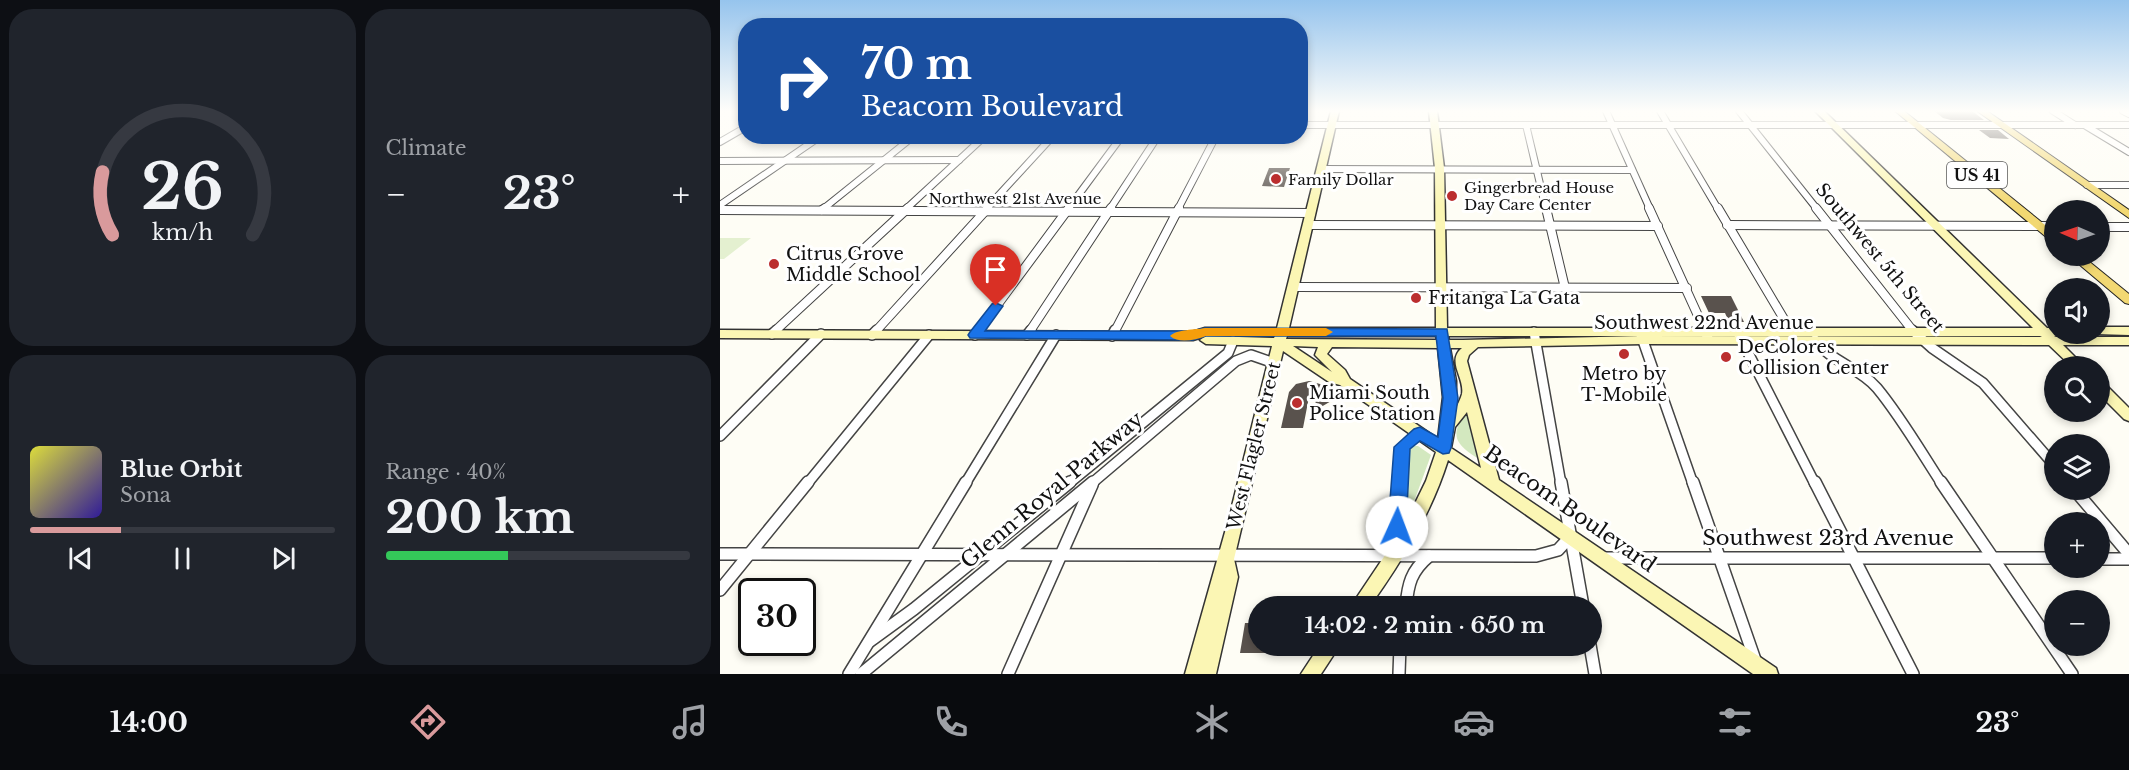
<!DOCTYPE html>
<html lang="en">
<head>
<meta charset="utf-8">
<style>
  body { margin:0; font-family:"Libre Baskerville",serif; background:#20242c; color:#f1f3f6; height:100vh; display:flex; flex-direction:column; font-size:22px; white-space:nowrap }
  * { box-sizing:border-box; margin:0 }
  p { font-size:20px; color:#9ea1a6 }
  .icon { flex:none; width:33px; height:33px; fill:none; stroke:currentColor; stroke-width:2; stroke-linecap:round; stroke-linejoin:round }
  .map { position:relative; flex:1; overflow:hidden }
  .panel { display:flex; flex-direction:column; gap:9px; padding:9px; background:#0d0f14; width:720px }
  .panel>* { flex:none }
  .guide { position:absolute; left:18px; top:18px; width:570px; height:126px; border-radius:24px; box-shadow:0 3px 9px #0003; background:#1a4fa0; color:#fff; overflow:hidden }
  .needle { width:39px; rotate:272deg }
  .tools { position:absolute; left:1324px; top:200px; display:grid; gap:12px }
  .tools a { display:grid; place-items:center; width:66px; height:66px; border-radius:50%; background:#171b24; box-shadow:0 3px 9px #0003; font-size:30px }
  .speed { position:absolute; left:18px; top:578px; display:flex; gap:12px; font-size:30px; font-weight:700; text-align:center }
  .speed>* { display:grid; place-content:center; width:78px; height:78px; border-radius:50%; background:#171b24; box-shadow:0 3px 9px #0003; line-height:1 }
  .speed .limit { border:3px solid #111; border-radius:9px; background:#fff; color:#111 }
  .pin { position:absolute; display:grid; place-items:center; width:51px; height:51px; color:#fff; margin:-62px -26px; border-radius:50% 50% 50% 0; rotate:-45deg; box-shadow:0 0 6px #0007 }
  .pin .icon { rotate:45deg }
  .me { position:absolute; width:66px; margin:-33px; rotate:2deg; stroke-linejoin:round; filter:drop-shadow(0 0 4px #0008) }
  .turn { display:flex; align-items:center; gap:21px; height:126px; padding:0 24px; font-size:27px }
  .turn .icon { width:78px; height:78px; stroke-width:2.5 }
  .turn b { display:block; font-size:42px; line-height:51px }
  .big { font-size:45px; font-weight:700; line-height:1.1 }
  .panel .tile { flex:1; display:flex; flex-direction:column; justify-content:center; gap:9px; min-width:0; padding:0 21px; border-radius:24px; background:#20242c }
  .panel .dial { align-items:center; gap:0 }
  .dial svg { height:156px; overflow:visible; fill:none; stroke:#363941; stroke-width:7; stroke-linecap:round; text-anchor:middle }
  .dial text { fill:#f1f3f6; stroke:none }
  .song { display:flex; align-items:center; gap:18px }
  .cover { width:72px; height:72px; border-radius:9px; background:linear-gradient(135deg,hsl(60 70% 55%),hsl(250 70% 35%)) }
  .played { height:6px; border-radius:3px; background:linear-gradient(90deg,#d99a9c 30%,#363941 30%) }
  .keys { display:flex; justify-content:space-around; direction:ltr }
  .heat { display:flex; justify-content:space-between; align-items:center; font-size:33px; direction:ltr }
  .charge { height:9px; border-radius:4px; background:linear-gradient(90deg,#34c759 40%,#363941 0) }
  .panel .tiles { flex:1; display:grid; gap:9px; grid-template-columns:repeat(2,1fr) }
  .trip { position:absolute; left:528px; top:596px; width:354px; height:60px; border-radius:30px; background:#171b24; box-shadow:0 3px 9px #0003; font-weight:700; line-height:60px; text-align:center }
  .tab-bar { display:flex; height:96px; justify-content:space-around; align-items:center; background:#090b0e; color:#9ea1a6 }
  .tab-bar .icon { width:42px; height:42px }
  .tab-bar .selected { color:#d99a9c }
  .tab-bar b { font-size:27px; color:#f1f3f6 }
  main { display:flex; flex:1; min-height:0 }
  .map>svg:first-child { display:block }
</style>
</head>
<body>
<main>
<section class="panel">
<div class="tiles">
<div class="tile dial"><svg viewBox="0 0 100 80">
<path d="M14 69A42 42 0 1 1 86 69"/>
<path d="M14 69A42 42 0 0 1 9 37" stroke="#d99a9c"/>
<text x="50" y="56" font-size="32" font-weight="700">26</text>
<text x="50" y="72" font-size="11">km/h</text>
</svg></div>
<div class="tile"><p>Climate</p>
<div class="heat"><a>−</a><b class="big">23°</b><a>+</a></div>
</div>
<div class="tile">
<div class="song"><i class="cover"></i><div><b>Blue Orbit</b><p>Sona</p></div></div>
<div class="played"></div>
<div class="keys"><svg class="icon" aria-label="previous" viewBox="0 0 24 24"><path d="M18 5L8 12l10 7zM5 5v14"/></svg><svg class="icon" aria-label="pause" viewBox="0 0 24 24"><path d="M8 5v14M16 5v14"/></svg><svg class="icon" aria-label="next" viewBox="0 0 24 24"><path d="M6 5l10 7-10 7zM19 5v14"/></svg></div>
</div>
<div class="tile"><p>Range · 40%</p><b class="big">200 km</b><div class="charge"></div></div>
</div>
</section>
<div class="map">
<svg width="1409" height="674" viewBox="0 0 1409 674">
  <rect width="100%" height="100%" fill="#fefdf5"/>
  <!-- green -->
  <g fill="#d3e8bf">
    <path d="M747 412 761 459H759C736 445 728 435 747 412Z"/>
    <polygon points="693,446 698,446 711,455 692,507 682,524 682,516 688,507 688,452"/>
  </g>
  <!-- pitch -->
  <polygon fill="#e4f0d0" points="0,238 31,238 4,259 0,259"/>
  <!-- building -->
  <g fill="#59524d">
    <polygon points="1214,111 1252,111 1264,120 1231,120 1223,118"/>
    <polygon points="1259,130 1278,130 1289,139 1270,138"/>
    <polygon points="549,168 570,168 564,187 542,186"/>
    <polygon points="981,296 1011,296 1024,322 1009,322 1005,313 989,313"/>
    <polygon points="589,381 600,384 618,397 601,407 589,397 583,428 561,428 569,392 576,384"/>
    <polygon points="525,623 538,623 538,645 553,645 552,653 520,653"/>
  </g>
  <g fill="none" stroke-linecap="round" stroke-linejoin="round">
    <defs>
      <g id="street-far3">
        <polyline points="886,111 930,209"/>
        <polyline points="940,111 998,209"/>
        <polyline points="1019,111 1097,209"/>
        <polyline points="1333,111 1355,125"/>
        <polyline points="1403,111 1409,114"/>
        <polyline points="580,125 1409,125"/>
        <polyline points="806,125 826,209"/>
        <polyline points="1366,126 1409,152"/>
        <polyline points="0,142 26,127"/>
        <polyline points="0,161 239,160"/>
        <polyline points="601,169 912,170"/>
        <polyline points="1367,185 1409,185"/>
        <polyline points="0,205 101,136"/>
        <polyline points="103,209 194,136"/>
        <polyline points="186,209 265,136"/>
        <polyline points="266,209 333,136"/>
        <polyline points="348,209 402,136"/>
        <polyline points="390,209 438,136"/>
        <polyline points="458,209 496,136"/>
      </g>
      <g id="street-far2">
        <polyline points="826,208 845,288"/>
        <polyline points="929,208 985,331"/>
        <polyline points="998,208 1071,331"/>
        <polyline points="1096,208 1193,331"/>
        <polyline points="0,210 591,213"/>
        <polyline points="102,210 105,208"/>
        <polyline points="588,225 938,226"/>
        <polyline points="1007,225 1335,226"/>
        <polyline points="1380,227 1409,227"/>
        <polyline points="573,287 967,288"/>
        <polyline points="55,331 188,208"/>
        <polyline points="156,331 268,208"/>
        <polyline points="258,331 349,208"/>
        <polyline points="310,331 391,208"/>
        <polyline points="395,331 459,208"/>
      </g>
      <g id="street-far1">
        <polyline points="984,330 988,338"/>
        <polyline points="1192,330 1212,348 1263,383 1335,466"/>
        <polyline points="814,332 841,484"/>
        <polyline points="52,334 57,330"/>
        <polyline points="152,335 157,330"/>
        <polyline points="255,335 259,330"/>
        <polyline points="307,335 311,330"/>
        <polyline points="921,335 973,484"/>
        <polyline points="1019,335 1095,484"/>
        <polyline points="392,336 395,330"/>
        <path d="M1095 340C1111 362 1139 367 1157 388 1181 417 1201 452 1222 484"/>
        <polyline points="0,436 101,334"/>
        <polyline points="87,484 209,335"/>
        <polyline points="245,484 336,335"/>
        <polyline points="348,484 508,353 513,341"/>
        <polyline points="371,484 516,361 531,355 554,363"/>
        <path d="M679 484C680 455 675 451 700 433"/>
      </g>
      <g id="street">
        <polyline points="679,482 677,527 684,541"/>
        <polyline points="841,482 863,606"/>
        <polyline points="973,482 1040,674"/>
        <polyline points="1095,482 1193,674"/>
        <polyline points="1221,482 1352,674"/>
        <polyline points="1354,489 1409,554"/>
        <polyline points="0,554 816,556 838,550 850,537"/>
        <polyline points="882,558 1335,558"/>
        <polyline points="1380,559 1409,559"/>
        <polyline points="0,590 88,482"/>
        <path d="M686 606C688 584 691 571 709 556"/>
        <polyline points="150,641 194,609 350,482"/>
        <polyline points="870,645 875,674"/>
        <polyline points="129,674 246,482"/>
        <polyline points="141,674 373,482"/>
        <polyline points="288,674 372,485"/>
        <polyline points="679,674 680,645"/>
      </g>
      <g id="secondary">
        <path d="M611 111H619L569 328H716L715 168 709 111H717L724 168 727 328H1313L1095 111H1104L1327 328H1335V333H1340L1334 336 1336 337H1409V345H1343L1364 366H1351L1329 345 923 344 758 347 749 355 747 361 779 480 1056 668 1058 674H1033L728 460C711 514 682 561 650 606H631L682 530 706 481 716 452 620 385 609 382 563 351 514 559 518 577 496 674H465L509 518 552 346 486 344 480 340 486 336 554 338 555 336H486L473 340 0 338V330L472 332 485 328H557ZM567 336H716L717 340 566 339ZM728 336H1320L1322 337 923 336 743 340H729ZM573 346 598 347 595 355 612 372ZM612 347 718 348 723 397 718 439 630 379 625 370 607 354ZM730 348H742C726 361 745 378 742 394 741 398 738 404 736 408V381ZM747 412 761 468 731 448 735 427Z"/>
        <polygon points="1380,327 1409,327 1409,335 1376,334 1380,333"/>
        <polygon points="1380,383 1385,384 1409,408 1409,421 1404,419 1380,395"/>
        <polygon points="600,645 620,645 601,674 581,674"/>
      </g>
      <g id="primary">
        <polygon points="1175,111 1184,111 1335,233 1335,242 1331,241"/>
        <polygon points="1257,111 1267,111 1409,210 1409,218"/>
        <polygon points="1348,255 1361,255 1409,294 1409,304 1405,303"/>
      </g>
    </defs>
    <!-- street-far3 casing -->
    <use href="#street-far3" stroke="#444" stroke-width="8"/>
    <!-- street-far2 casing -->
    <use href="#street-far2" stroke="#444" stroke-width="10"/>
    <!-- street-far1 casing -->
    <use href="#street-far1" stroke="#444" stroke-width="12"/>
    <!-- street casing -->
    <use href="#street" stroke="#444" stroke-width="14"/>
    <!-- secondary casing -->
    <use href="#secondary" stroke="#333" stroke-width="3"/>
    <!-- primary casing -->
    <use href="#primary" stroke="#222" stroke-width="2"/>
    <!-- street-far3 -->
    <use href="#street-far3" stroke="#fff" stroke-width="6"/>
    <!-- street-far2 -->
    <use href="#street-far2" stroke="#fff" stroke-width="8"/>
    <!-- street-far1 -->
    <use href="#street-far1" stroke="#fff" stroke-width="9"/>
    <!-- street -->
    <use href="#street" stroke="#fff" stroke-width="11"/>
    <!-- secondary -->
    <use href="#secondary" fill="#fbf6b4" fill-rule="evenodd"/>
    <!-- primary -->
    <use href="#primary" fill="#f2d872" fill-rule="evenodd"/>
  </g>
  <!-- sky -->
  <linearGradient id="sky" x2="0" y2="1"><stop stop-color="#96c4ed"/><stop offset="0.54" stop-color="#fffefa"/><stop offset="1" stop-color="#fffefa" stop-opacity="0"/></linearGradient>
  <rect width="1409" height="206" fill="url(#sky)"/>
  <!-- route -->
  <polygon fill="#1a73e8" stroke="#114b97" stroke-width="1.5" points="276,303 283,306 265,331 472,331 485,328 727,329 738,398 731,448 729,453 723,454 700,441 690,449 686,527 684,532 677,534 671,532 668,527 674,447 694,429 700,427 718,437 723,398 716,336 486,336 473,340 250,338 248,335 250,332 272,304"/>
  <!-- slow -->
  <path fill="#f59e0b" d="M485 328H606L613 332 606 336H486C475 340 459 344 450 336 457 329 475 330 485 328Z"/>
  <!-- markers -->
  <g fill="#bb2e2f" stroke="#fff" stroke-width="2">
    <circle cx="556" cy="179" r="6"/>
    <circle cx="732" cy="196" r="6"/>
    <circle cx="54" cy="264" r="6"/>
    <circle cx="696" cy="298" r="6"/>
    <circle cx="904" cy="354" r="6"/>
    <circle cx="1006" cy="357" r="6"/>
    <circle cx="577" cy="403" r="6"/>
  </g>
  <g text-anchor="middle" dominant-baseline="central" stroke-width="6" stroke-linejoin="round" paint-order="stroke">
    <!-- far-poi labels -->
    <g font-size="15" fill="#111" stroke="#fff" text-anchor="start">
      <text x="568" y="179">Family Dollar</text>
      <text x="744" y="187">Gingerbread House<tspan x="744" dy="17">Day Care Center</tspan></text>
    </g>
    <!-- far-street labels -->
    <g font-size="15" fill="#111" stroke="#fff">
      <text x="295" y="198">Northwest 21st Avenue</text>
    </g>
    <!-- shield labels -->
    <rect fill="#fff" stroke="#585858" stroke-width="1.5" x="1227" y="162" width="60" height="26" rx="4.5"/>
    <g font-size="16" font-weight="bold" fill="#111">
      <text x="1257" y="175">US 41</text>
    </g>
    <!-- poi labels -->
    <g font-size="18" fill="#111" stroke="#fff" text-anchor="start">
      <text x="66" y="254">Citrus Grove<tspan x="66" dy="21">Middle School</tspan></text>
      <text x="708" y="298">Fritanga La Gata</text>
      <text x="1018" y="347">DeColores<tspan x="1018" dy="21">Collision Center</tspan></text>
      <text x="904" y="374" text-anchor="middle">Metro by<tspan x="904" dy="21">T-Mobile</tspan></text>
      <text x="589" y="393">Miami South<tspan x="589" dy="21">Police Station</tspan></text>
    </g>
    <!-- street labels -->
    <g font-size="18" fill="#111" stroke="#fff">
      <text transform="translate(1160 258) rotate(50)">Southwest 5th Street</text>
      <text x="984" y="323">Southwest 22nd Avenue</text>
      <text transform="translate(534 446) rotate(-76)">West Flagler Street</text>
    </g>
    <!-- near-street labels -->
    <g font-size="21" fill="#111" stroke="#fff">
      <text transform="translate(332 490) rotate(-40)">Glenn Royal Parkway</text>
      <text transform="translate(850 509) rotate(35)">Beacom Boulevard</text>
      <text x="1108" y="538">Southwest 23rd Avenue</text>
    </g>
  </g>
</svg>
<div class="tools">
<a><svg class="needle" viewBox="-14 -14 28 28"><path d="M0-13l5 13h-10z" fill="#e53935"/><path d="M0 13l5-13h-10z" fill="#9ea1a6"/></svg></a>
<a><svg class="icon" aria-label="sound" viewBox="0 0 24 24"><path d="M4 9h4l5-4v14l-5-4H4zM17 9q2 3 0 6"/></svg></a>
<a><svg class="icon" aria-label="search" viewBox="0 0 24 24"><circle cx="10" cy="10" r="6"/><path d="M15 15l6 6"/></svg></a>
<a><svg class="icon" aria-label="layers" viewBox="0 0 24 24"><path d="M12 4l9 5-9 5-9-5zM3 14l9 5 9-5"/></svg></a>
<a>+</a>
<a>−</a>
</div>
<div class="speed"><div class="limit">30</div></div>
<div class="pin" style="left:276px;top:306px;background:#d93025"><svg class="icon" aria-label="arrive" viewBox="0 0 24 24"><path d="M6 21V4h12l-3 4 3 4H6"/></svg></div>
<svg class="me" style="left:677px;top:527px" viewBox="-20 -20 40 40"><circle r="19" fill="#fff"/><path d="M0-13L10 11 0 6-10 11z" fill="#1a73e8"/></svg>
<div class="trip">14:02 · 2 min · 650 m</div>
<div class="guide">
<div class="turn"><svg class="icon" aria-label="right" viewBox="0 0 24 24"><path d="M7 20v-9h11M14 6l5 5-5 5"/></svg><div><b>70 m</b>Beacom Boulevard</div></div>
</div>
</div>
</main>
<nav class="tab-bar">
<b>14:00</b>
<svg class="icon selected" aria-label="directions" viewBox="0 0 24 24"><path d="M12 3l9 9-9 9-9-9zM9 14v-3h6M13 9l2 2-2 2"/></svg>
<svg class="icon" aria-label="music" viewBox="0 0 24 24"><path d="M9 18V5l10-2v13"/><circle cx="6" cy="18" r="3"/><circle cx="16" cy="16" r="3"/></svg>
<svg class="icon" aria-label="phone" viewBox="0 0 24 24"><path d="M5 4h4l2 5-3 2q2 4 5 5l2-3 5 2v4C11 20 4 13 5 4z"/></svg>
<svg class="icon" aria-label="climate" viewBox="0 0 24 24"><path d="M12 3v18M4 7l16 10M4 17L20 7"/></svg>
<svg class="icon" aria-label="car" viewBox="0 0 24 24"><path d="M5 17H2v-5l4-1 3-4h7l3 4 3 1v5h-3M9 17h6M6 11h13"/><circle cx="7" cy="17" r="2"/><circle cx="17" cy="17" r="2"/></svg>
<svg class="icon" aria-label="filters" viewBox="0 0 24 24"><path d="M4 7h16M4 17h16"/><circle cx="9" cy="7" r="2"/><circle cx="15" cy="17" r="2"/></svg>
<b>23°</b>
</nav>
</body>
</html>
